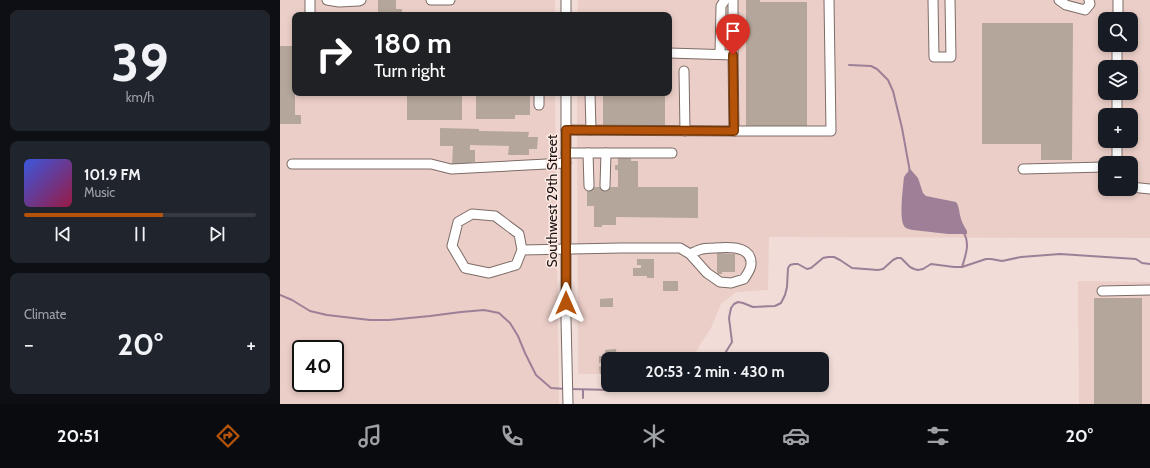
<!DOCTYPE html>
<html lang="en">
<head>
<meta charset="utf-8">
<style>
  body { margin:0; font-family:Cabin,sans-serif; background:#20242c; color:#f1f3f6; height:100vh; display:flex; flex-direction:column; font-size:15px; white-space:nowrap }
  * { box-sizing:border-box; margin:0 }
  p { font-size:13px; color:#9ea1a6 }
  .icon { flex:none; width:22px; height:22px; fill:none; stroke:currentColor; stroke-width:2; stroke-linecap:round; stroke-linejoin:round }
  .map { position:relative; flex:1; overflow:hidden }
  .panel { display:flex; flex-direction:column; gap:10px; padding:10px; background:#0d0f14; width:280px }
  .panel>* { flex:none }
  .top-card { position:absolute; left:12px; top:12px; width:380px; height:84px; border-radius:8px; box-shadow:0 2px 6px #0003; background:#202124; color:#fff; overflow:hidden }
  .fabs { position:absolute; left:818px; top:12px; display:grid; gap:8px }
  .fabs a { display:grid; place-items:center; width:40px; height:40px; border-radius:8px; background:#171b24; box-shadow:0 2px 6px #0003; font-size:20px }
  .speed { position:absolute; left:12px; top:340px; display:flex; gap:8px; font-size:20px; font-weight:700; text-align:center }
  .speed>* { display:grid; place-content:center; width:52px; height:52px; border-radius:50%; background:#171b24; box-shadow:0 2px 6px #0003; line-height:1 }
  .speed .limit { border:2px solid #111; border-radius:6px; background:#fff; color:#111 }
  .pin { position:absolute; display:grid; place-items:center; width:34px; height:34px; color:#fff; margin:-41px -17px; border-radius:50% 50% 50% 0; rotate:-45deg; box-shadow:0 0 4px #0007 }
  .pin .icon { rotate:45deg }
  .me { position:absolute; width:44px; margin:-22px; rotate:0deg; stroke-linejoin:round; filter:drop-shadow(0 0 3px #0008) }
  .turn { display:flex; align-items:center; gap:14px; height:84px; padding:0 16px; font-size:18px }
  .turn .icon { width:52px; height:52px; stroke-width:2.5 }
  .turn b { display:block; font-size:28px; line-height:34px }
  .big { font-size:30px; font-weight:700; line-height:1.1 }
  .panel .widget { flex:1; display:flex; flex-direction:column; justify-content:center; gap:6px; min-width:0; padding:0 14px; border-radius:8px; background:#20242c }
  .panel .dial { align-items:center; gap:0 }
  .dial b { font-size:52px; line-height:1 }
  .song { display:flex; align-items:center; gap:12px }
  .cover { width:48px; height:48px; border-radius:6px; background:linear-gradient(135deg,hsl(230 70% 55%),hsl(340 70% 35%)) }
  .played { height:4px; border-radius:2px; background:linear-gradient(90deg,#b45309 60%,#363941 60%) }
  .keys { display:flex; justify-content:space-around; direction:ltr }
  .heat { display:flex; justify-content:space-between; align-items:center; font-size:22px; direction:ltr }
  .trip { position:absolute; left:321px; top:352px; width:228px; height:40px; border-radius:8px; background:#171b24; box-shadow:0 2px 6px #0003; font-weight:700; line-height:40px; text-align:center }
  .dock { display:flex; height:64px; justify-content:space-around; align-items:center; background:#090b0e; color:#9ea1a6 }
  .dock .icon { width:28px; height:28px }
  .dock .active { color:#b45309 }
  .dock b { font-size:18px; color:#f1f3f6 }
  main { display:flex; flex:1; min-height:0 }
  .map>svg:first-child { display:block }
</style>
</head>
<body>
<main>
<section class="panel">
<div class="widget dial"><b>39</b><p>km/h</p></div>
<div class="widget">
<div class="song"><i class="cover"></i><div><b>101.9 FM</b><p>Music</p></div></div>
<div class="played"></div>
<div class="keys"><svg class="icon" aria-label="previous" viewBox="0 0 24 24"><path d="M18 5L8 12l10 7zM5 5v14"/></svg><svg class="icon" aria-label="pause" viewBox="0 0 24 24"><path d="M8 5v14M16 5v14"/></svg><svg class="icon" aria-label="next" viewBox="0 0 24 24"><path d="M6 5l10 7-10 7zM19 5v14"/></svg></div>
</div>
<div class="widget"><p>Climate</p>
<div class="heat"><a>−</a><b class="big">20°</b><a>+</a></div>
</div>
</section>
<div class="map">
<svg width="870" height="404" viewBox="0 0 870 404">
  <rect width="100%" height="100%" fill="#f1dcd7"/>
  <!-- built -->
  <g fill="#ebcec7" fill-rule="evenodd">
    <path d="M0 0H275V15H15V93H275L279 404H0ZM21 349H55V383H21Z"/>
    <path d="M298 0H870V238L489 237 488 290 456 292 441 304 431 328 411 359H328V374H298L297 93H389V15H297ZM825 19H851V45H825ZM825 67H851V93H825ZM825 115H851V141H825ZM825 163H851V189H825Z"/>
    <polygon points="798,281 870,282 870,404 799,404"/>
  </g>
  <!-- water -->
  <path fill="#9d8097" d="M629 169 631 170 638 178 643 193 646 196 676 202C679 206 679 210 680 215 681 221 684 226 687 231V234H668L633 230C629 229 626 229 624 226 619 217 623 188 624 177L626 174 628 172Z"/>
  <g fill="none" stroke-linecap="round" stroke-linejoin="round">
    <!-- stream -->
    <g stroke="#9d8097" stroke-width="2">
      <polyline points="569,65 591,66 597,69 608,80 613,91 622,128 630,172"/>
      <path d="M682 267C685 257 691 243 683 232"/>
      <polyline points="0,295 12,300 30,311 47,315 90,320 109,320 150,316 181,312 204,310 219,313 230,323 238,336 245,353 256,375 271,388 286,389"/>
      <polyline points="439,359 444,355 452,342 449,318 451,308 454,304 458,302 463,303 473,307 495,306 501,303 505,295 507,287 508,268 510,265 514,264 518,264 527,269 531,268 543,258 548,257 554,257 560,260 572,268 598,270 603,269 613,260 617,258 621,258 630,267 634,269 638,270 643,269 651,264 674,267 682,267 706,259 711,259 722,261 741,257 780,254 856,259 862,263 870,264"/>
      <polyline points="290,389 374,391 396,390 403,385"/>
      <polyline points="303,390 303,398"/>
    </g>
  </g>
  <!-- building -->
  <g fill="#b4a69a">
    <polygon points="98,0 116,0 116,9 122,9 122,15 98,15"/>
    <polygon points="466,0 480,0 480,2 527,2 527,126 466,126"/>
    <polygon points="702,23 793,23 792,160 761,160 761,144 702,144"/>
    <polygon points="0,46 15,46 15,115 21,115 21,124 0,124"/>
    <rect x="127" y="93" width="55" height="27"/>
    <polygon points="196,93 250,93 250,115 235,115 235,119 196,119"/>
    <polygon points="323,93 385,93 385,126 323,125"/>
    <polygon points="160,128 199,129 199,131 249,132 248,137 258,137 257,149 249,149 249,155 228,155 229,146 190,145 190,150 195,150 195,162 191,162 191,166 172,165 173,146 160,146"/>
    <polygon points="338,157 351,157 351,161 358,161 358,187 418,187 418,218 336,217 336,225 322,225 322,227 314,227 314,206 307,206 307,187 338,187 338,170 335,170 335,165 338,165"/>
    <polygon points="437,253 455,254 455,272 442,272 442,274 437,274"/>
    <polygon points="357,259 374,259 374,278 367,278 367,276 353,276 353,268 361,268 361,265 357,265"/>
    <rect x="383" y="281" width="15" height="10"/>
    <polygon points="333,298 333,307 320,307 320,299"/>
    <rect x="814" y="298" width="48" height="106"/>
    <polygon points="336,349 337,358 328,359 328,373 320,374 319,367 323,366 322,362 319,363 319,356 326,356 325,350"/>
  </g>
  <g fill="none" stroke-linecap="round" stroke-linejoin="round">
    <defs>
      <g id="minor">
        <polyline points="30,0 30,15"/>
        <polyline points="47,0 59,2 79,1 81,0"/>
        <polyline points="151,0 170,0"/>
        <polyline points="286,0 286,15"/>
        <polyline points="653,0 654,57 671,57 670,0"/>
        <polyline points="779,0 786,5 805,10 810,4 809,0"/>
        <polyline points="838,19 838,0"/>
        <polyline points="440,54 441,6 445,0"/>
        <polyline points="453,55 453,0"/>
        <polyline points="837,67 837,45"/>
        <polyline points="404,71 405,131"/>
        <polyline points="286,93 286,319 288,404"/>
        <polyline points="310,93 311,130"/>
        <polyline points="259,105 259,93"/>
        <polyline points="837,115 837,93"/>
        <polyline points="286,130 454,131 453,55 389,53"/>
        <polyline points="454,131 551,131 549,0"/>
        <polyline points="837,141 837,163"/>
        <polyline points="286,153 392,153"/>
        <polyline points="308,153 309,186"/>
        <polyline points="12,164 151,164 171,169 286,163"/>
        <polyline points="743,169 825,167"/>
        <polyline points="325,186 326,153"/>
        <polyline points="851,187 870,189"/>
        <path d="M242 250 239 234 215 216 192 214 178 222 172 246 185 268 209 273 236 265 242 250 341 248H400L410 254 427 273 440 282 451 283 464 279C467 274 472 268 471 262 470 245 446 247 434 248 429 248 424 248 419 250 416 251 413 253 410 254"/>
        <polyline points="822,291 870,290"/>
      </g>
    </defs>
    <!-- minor casing -->
    <use href="#minor" stroke="#7d6c67" stroke-width="11"/>
    <!-- minor -->
    <use href="#minor" stroke="#fff" stroke-width="9"/>
  </g>
  <g fill="none" stroke-linecap="round" stroke-linejoin="round">
    <defs>
      <polyline id="route" points="286,303 286,130 454,131 453,55"/>
    </defs>
    <!-- route casing -->
    <use href="#route" stroke="#753606" stroke-width="10"/>
    <!-- route -->
    <use href="#route" stroke="#b45309" stroke-width="7"/>
  </g>
  <g text-anchor="middle" dominant-baseline="central" stroke-width="3" stroke-linejoin="round" paint-order="stroke">
    <!-- street labels -->
    <g font-size="14" fill="#191211" stroke="#feeae4">
      <text transform="translate(272 201) rotate(-90)">Southwest 29th Street</text>
    </g>
  </g>
</svg>
<div class="fabs">
<a><svg class="icon" aria-label="search" viewBox="0 0 24 24"><circle cx="10" cy="10" r="6"/><path d="M15 15l6 6"/></svg></a>
<a><svg class="icon" aria-label="layers" viewBox="0 0 24 24"><path d="M12 4l9 5-9 5-9-5zM3 14l9 5 9-5"/></svg></a>
<a>+</a>
<a>−</a>
</div>
<div class="speed"><div class="limit">40</div></div>
<div class="pin" style="left:453px;top:55px;background:#d93025"><svg class="icon" aria-label="arrive" viewBox="0 0 24 24"><path d="M6 21V4h12l-3 4 3 4H6"/></svg></div>
<svg class="me" style="left:286px;top:303px" viewBox="-20 -20 40 40"><path d="M0-17L14 15 0 8-14 15z" fill="#b45309" stroke="#fff" stroke-width="4"/></svg>
<div class="trip">20:53 · 2 min · 430 m</div>
<div class="top-card">
<div class="turn"><svg class="icon" aria-label="right" viewBox="0 0 24 24"><path d="M7 20v-9h11M14 6l5 5-5 5"/></svg><div><b>180 m</b>Turn right</div></div>
</div>
</div>
</main>
<nav class="dock">
<b>20:51</b>
<svg class="icon active" aria-label="directions" viewBox="0 0 24 24"><path d="M12 3l9 9-9 9-9-9zM9 14v-3h6M13 9l2 2-2 2"/></svg>
<svg class="icon" aria-label="music" viewBox="0 0 24 24"><path d="M9 18V5l10-2v13"/><circle cx="6" cy="18" r="3"/><circle cx="16" cy="16" r="3"/></svg>
<svg class="icon" aria-label="phone" viewBox="0 0 24 24"><path d="M5 4h4l2 5-3 2q2 4 5 5l2-3 5 2v4C11 20 4 13 5 4z"/></svg>
<svg class="icon" aria-label="climate" viewBox="0 0 24 24"><path d="M12 3v18M4 7l16 10M4 17L20 7"/></svg>
<svg class="icon" aria-label="car" viewBox="0 0 24 24"><path d="M5 17H2v-5l4-1 3-4h7l3 4 3 1v5h-3M9 17h6M6 11h13"/><circle cx="7" cy="17" r="2"/><circle cx="17" cy="17" r="2"/></svg>
<svg class="icon" aria-label="filters" viewBox="0 0 24 24"><path d="M4 7h16M4 17h16"/><circle cx="9" cy="7" r="2"/><circle cx="15" cy="17" r="2"/></svg>
<b>20°</b>
</nav>
</body>
</html>
